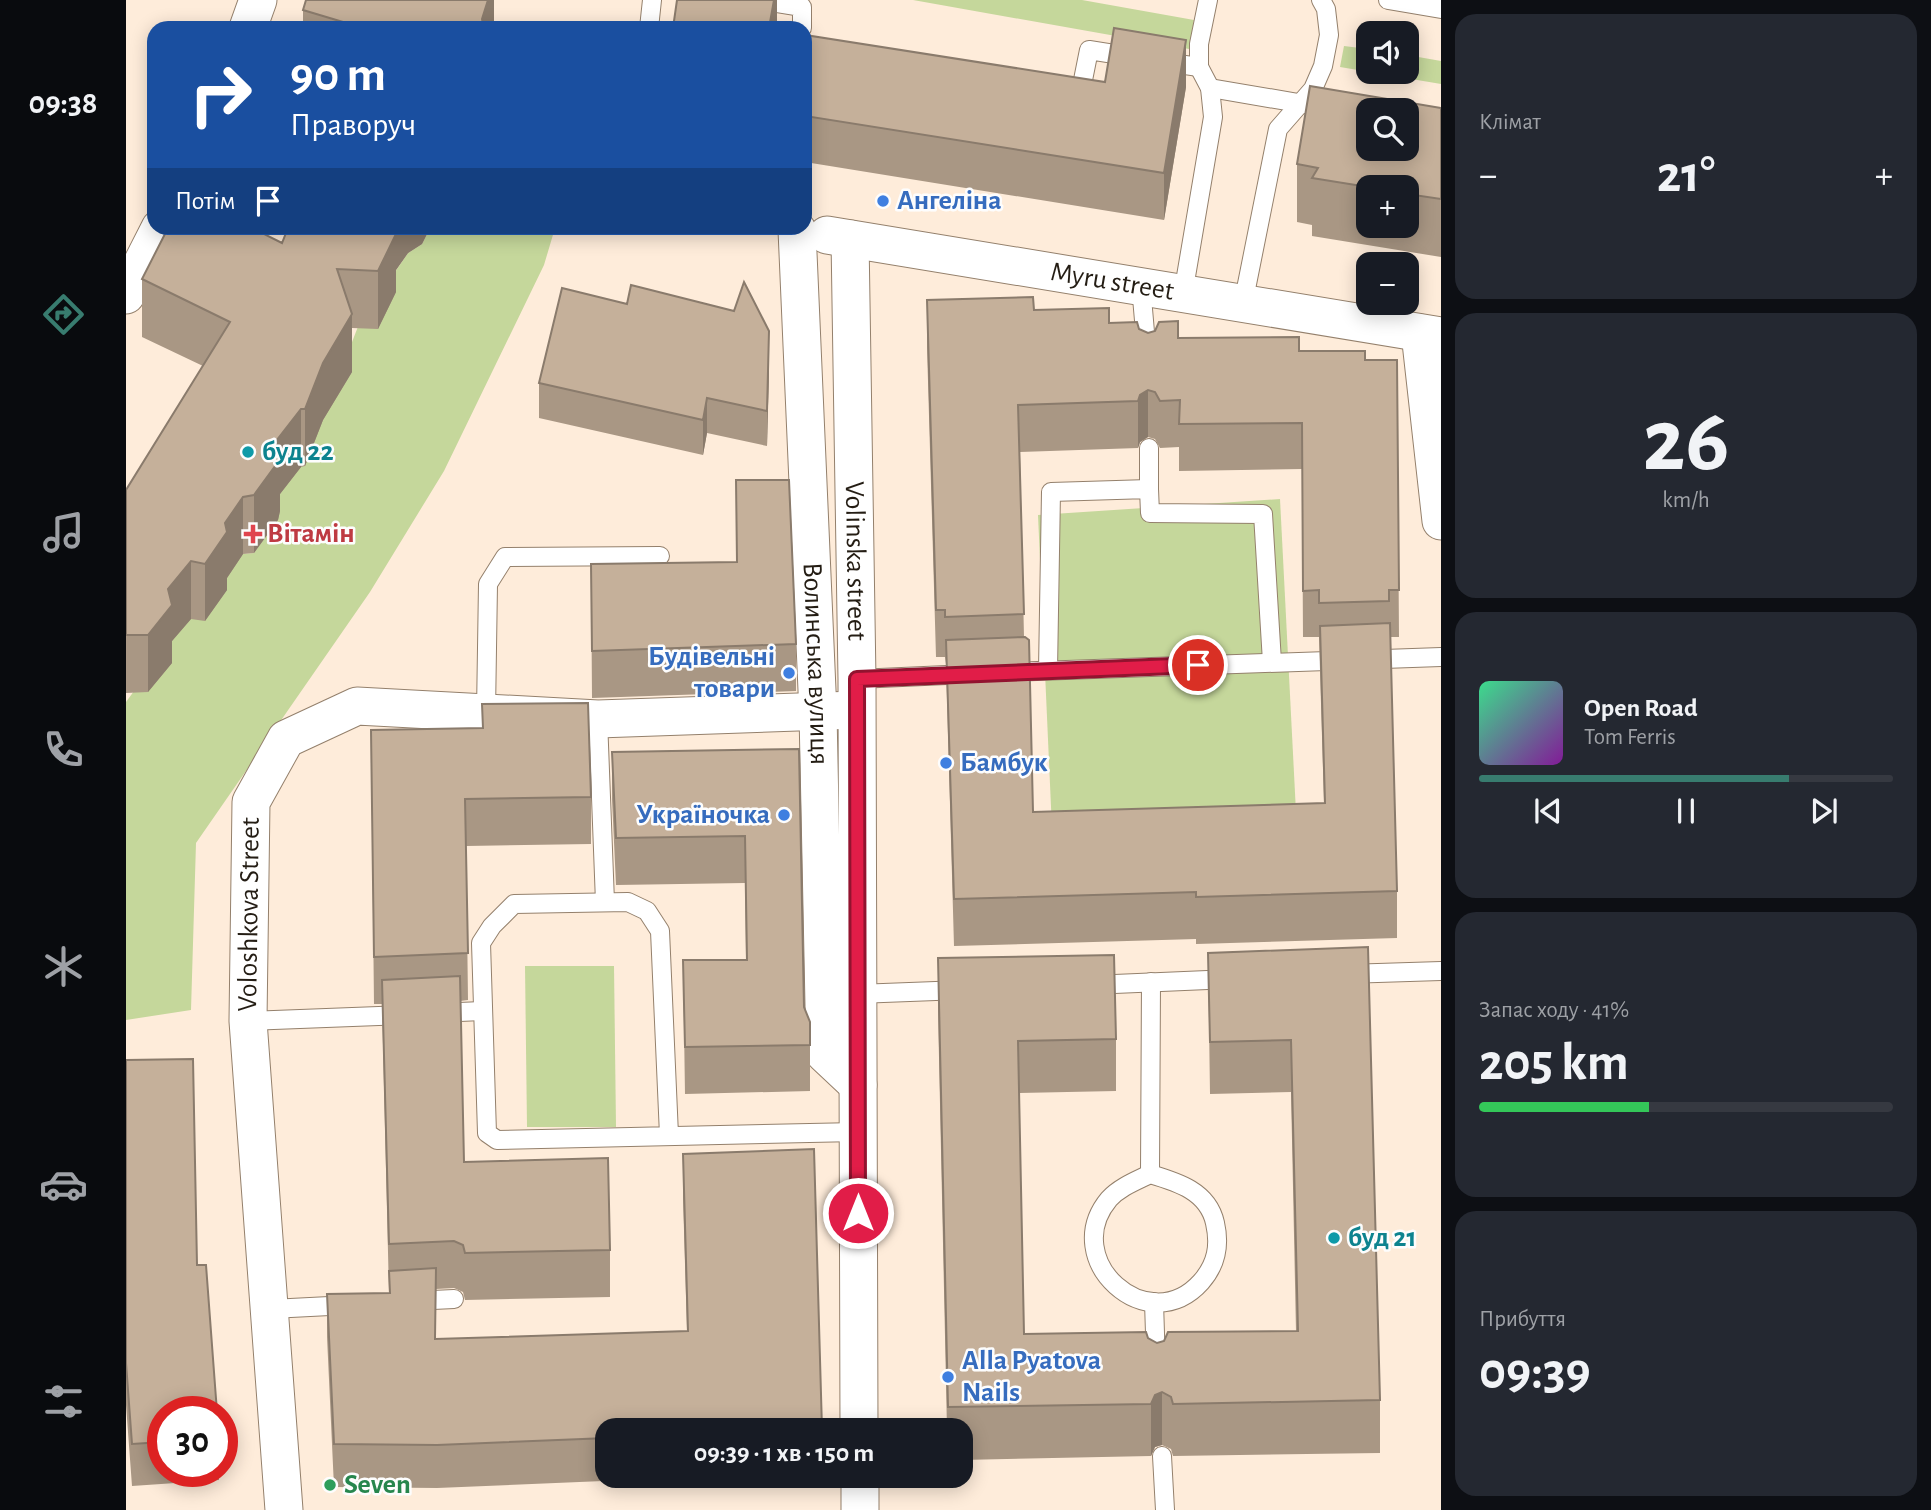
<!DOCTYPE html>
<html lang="uk">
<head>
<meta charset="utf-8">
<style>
  body { margin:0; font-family:"Alegreya Sans",sans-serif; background:#242831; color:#f1f3f6; height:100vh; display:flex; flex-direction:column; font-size:26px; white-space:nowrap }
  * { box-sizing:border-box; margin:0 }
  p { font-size:23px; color:#9ea1a6 }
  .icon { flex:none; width:38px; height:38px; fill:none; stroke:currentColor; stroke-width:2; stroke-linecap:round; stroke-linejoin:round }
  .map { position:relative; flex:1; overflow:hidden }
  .details { display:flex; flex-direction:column; gap:14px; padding:14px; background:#0d0f14; width:490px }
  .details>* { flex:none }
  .hud { position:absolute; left:21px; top:21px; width:665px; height:214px; border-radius:21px; box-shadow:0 4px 18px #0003; background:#1a4fa0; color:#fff; overflow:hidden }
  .buttons { position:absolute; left:1230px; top:21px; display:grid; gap:14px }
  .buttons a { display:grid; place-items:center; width:63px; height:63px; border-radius:14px; background:#171b24; box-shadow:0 4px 18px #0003; font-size:35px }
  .speed { position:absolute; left:21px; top:1396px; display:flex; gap:14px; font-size:35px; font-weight:700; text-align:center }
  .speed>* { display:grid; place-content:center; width:91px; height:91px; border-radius:50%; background:#171b24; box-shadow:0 4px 18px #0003; line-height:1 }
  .speed .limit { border:10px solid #d22; background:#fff; color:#111 }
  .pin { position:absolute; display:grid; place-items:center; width:60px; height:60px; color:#fff; margin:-30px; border:4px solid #fff; border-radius:50%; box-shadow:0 2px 7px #0007 }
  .me { position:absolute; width:77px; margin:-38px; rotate:0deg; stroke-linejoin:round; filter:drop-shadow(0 0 5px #0008) }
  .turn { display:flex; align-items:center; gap:24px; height:147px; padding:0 28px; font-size:32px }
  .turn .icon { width:91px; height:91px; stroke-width:2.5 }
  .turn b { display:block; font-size:49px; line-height:60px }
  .then { display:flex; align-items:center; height:66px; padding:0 28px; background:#0003; gap:14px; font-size:26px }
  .big { font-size:52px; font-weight:700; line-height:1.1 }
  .details .widget { flex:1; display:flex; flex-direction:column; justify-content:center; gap:10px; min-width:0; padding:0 24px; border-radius:21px; background:#242831 }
  .details .dial { align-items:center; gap:0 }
  .dial b { font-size:91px; line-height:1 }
  .song { display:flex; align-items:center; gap:21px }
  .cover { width:84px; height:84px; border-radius:10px; background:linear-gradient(135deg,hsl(150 70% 55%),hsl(290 70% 35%)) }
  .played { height:7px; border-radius:4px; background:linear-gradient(90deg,#387c6f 75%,#363941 75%) }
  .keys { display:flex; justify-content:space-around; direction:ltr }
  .heat { display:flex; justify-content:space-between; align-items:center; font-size:38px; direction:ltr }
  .charge { height:10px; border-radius:5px; background:linear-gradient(90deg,#34c759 41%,#363941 0) }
  .trip { position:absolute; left:469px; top:1418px; width:378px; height:70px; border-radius:21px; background:#171b24; box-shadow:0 4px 18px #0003; font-weight:700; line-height:70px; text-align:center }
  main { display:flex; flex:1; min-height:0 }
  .menu { display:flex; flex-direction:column; width:126px; justify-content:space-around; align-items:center; background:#090b0e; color:#9ea1a6 }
  .menu .icon { width:49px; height:49px }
  .menu .on { color:#387c6f }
  .menu b { font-size:32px; color:#f1f3f6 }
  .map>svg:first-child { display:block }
</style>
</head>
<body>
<main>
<nav class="menu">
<b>09:38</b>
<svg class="icon on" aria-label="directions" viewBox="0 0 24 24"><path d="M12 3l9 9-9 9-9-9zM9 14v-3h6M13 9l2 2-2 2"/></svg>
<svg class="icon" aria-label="music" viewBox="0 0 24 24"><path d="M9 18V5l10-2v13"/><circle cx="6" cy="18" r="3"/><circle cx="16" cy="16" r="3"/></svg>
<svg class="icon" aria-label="phone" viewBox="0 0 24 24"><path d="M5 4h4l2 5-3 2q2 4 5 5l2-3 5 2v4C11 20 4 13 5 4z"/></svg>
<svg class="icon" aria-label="climate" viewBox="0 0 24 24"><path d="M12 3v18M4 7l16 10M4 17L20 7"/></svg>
<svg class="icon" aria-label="car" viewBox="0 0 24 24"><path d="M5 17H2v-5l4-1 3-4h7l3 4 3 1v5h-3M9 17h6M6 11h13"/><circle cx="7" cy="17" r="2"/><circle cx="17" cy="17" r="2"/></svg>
<svg class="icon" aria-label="filters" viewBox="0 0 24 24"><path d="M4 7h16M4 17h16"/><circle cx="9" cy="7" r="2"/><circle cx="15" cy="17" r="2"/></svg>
</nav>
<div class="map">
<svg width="1315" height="1510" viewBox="0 0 1315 1510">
  <rect width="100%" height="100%" fill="#feecda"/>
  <!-- green -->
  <g fill="#c5d79b">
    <polygon points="787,0 956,0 1068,20 1063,49"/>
    <polygon points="1218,46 1242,49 1242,72 1281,72 1281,55 1315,61 1315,84 1214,67"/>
    <polygon points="304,228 429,228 418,265 318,471 244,592 70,843 65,1010 0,1020 0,702 60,620 77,615 116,554 128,553 151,520 143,507 221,355 233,324 282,253 296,244"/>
    <polygon points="1154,499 1171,832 926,829 912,515"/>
    <polygon points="399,966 488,966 490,1127 401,1127"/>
  </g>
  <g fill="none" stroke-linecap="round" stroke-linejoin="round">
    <defs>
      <g id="lane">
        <polyline points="632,0 676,7 676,28"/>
        <polyline points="1262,0 1315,9"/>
        <polyline points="523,28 526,0"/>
        <polyline points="1038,62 1073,67"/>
        <polyline points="1084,88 1184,105"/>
        <polyline points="946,94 954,95 963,50 1007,57"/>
        <polyline points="1015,286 1021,355"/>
        <polyline points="1057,294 1087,117 1084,88 1073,67 1073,44 1082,0"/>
        <polyline points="1117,304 1152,129 1187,89 1197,66 1203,35 1200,9 1195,0"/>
        <polyline points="1023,448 1023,489"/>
        <polyline points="922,670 925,492 1023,489 1024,513 1137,514 1146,662"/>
        <polyline points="881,672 1315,657"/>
        <polyline points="731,679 843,674"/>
        <polyline points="360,712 362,584 379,557 534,556"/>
        <polyline points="472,719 479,902"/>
        <polyline points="1220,974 1315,971"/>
        <polyline points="965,985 1105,979"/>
        <polyline points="731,994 836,990"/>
        <polyline points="311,1013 356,1011"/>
        <polyline points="122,1021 279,1015"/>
        <polyline points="543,1135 534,931 521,911 502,902 388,904 366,926 355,943 361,1133 371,1140 731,1132"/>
        <path d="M1024 1174C1051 1182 1082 1191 1089 1223 1094 1245 1091 1264 1075 1282 1022 1341 932 1260 983 1199 994 1187 1010 1181 1024 1174Z"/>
        <polyline points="1024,1174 1025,982"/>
        <polyline points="286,1301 328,1299"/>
        <polyline points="1028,1302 1030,1365"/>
        <polyline points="145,1309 223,1305"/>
        <polyline points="1036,1456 1039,1510"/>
      </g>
      <g id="street">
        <polyline points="122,28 132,0"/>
        <path id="s1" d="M671 230 692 713 699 1054 732 1085"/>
        <path id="s2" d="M701 235 1315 336"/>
        <path id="s3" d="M724 239 731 679 733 1430"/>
        <polyline points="0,295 34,228"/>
        <polyline points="1294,333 1315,521"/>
        <polyline points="734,1475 734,1510"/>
        <path id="s4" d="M158 1510 122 1021 125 802 160 739 231 706 472 719 730 710"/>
      </g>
    </defs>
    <!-- lane casing -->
    <use href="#lane" stroke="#94806c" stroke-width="20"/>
    <!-- street casing -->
    <use href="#street" stroke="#94806c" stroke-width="39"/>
    <!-- lane -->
    <use href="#lane" stroke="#fff" stroke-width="18"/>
    <!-- street -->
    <use href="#street" stroke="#fff" stroke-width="37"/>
  </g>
  <!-- wall -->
  <g fill="#a99784" fill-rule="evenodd">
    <polygon points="368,0 368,28 177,28 177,10"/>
    <polygon points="679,35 979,82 1060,87 1038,220 679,162"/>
    <path d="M1315 108V257L1186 236V225L1171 222V164ZM1242 187H1281V226H1242Z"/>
    <polygon points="162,228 304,228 296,244 282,253 270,270 270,292 252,329 226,328 226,372 197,420 179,466 175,467 154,494 154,511 152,520 128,553 117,554 101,578 101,590 79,621 65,619 46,641 46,663 22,692 0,693 0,490 77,366 16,337 16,279 156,243"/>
    <path d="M801 300 908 310 1013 329 1022 333 1052 338 1239 360H1271L1273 637H1264L1271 891V938L1070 944V939L828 946 820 664 819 657H810L801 347ZM1022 437 1029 439 1034 448 1053 447V471L1176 469 1177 637H1193L1198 803 907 812 898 637 894 452 1012 448 1014 442Z"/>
    <polygon points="643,366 641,446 581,433 577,455 413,418 413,383"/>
    <polygon points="610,480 670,644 670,691 466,698 465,564 610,562"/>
    <polygon points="245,730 465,797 465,844 340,846 342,1000 334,1001 338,1162 484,1250 484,1297 339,1300 337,1292 328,1288 310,1289 309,1339 561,1331 557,1197 557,1154 688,1149 696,1430 481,1430 481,1475 620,1475 311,1488 208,1487 201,1337 201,1294 263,1293 256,1004 248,1004"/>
    <polygon points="673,749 678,1007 684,1022 684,1091 559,1094 557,960 620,960 619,883 490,885 486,799 486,752"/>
    <polygon points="1242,947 1254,1400 1254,1453 1047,1456 1045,1449 1036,1445 1029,1447 1025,1456 835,1460 835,1430 821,1430 812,1011 812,958 990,1039 990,1091 893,1093 898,1334 1022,1338 1031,1343 1170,1331 1165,1092 1084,1094 1082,953"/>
    <polygon points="0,1060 37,1412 37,1472 93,1472 93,1480 6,1486 0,1405"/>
  </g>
  <!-- shaded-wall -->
  <g fill="#8a7b6c">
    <polygon points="362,0 368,0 368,28 356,28 356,19"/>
    <polygon points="648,0 651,0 651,28 643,28"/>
    <polygon points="1060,40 1060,87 1038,220 1038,173"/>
    <polygon points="264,228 304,228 296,244 282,253 270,270 270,292 252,329 252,271"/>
    <polygon points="226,314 226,372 197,420 179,466 179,409 197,363"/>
    <polygon points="643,331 643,366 641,446 641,411"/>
    <polygon points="1022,390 1022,437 1014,442 1012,448 1012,401 1014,395"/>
    <polygon points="581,398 581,433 577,455 577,420"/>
    <polygon points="175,409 175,467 154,494 154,511 152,520 128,553 128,495 147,445"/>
    <polygon points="117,497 117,554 101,578 101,590 79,621 79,564 99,523"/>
    <polygon points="65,561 65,619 46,641 46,663 22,692 22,635 42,589"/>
    <polygon points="1036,1392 1036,1445 1029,1447 1025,1456 1025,1404 1029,1395"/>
  </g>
  <!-- building -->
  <g fill="#c5b09a" stroke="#8a7b6c" stroke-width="2" fill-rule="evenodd">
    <polygon points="180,0 362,0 356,19 358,28 237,28 177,10"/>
    <polygon points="551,0 648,0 643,28 547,28"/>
    <polygon points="988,28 1060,40 1038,173 679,116 679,35 979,82"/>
    <path d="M1184 86 1315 108V199L1281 194V187H1242L1186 178 1192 168 1171 164ZM1242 110H1281V149H1242Z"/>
    <polygon points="42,228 126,228 156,243 162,228 267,228 270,234 252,271 211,269 226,314 197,363 179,409 175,409 147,445 154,454 152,462 128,495 117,497 99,523 101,532 79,564 65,561 42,589 46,605 22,635 0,635 0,490 104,322 16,279"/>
    <polygon points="618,282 643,331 641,411 581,398 577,420 413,383 436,288 501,304 505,285 608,311"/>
    <polygon points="907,297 908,310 983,308 983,323 1011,322 1013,329 1022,333 1029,331 1033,322 1052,321 1052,338 1173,337 1173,351 1239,351 1239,360 1271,360 1273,590 1263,590 1263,601 1193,603 1193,590 1177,591 1176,423 1053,424 1054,400 1034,401 1029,392 1022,390 1014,395 1012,401 892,405 898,614 819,617 819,610 810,610 801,300"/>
    <polygon points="610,480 663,480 670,644 466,651 465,564 611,562"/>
    <polygon points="1264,623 1271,891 1070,897 1070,892 828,899 820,640 899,637 903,640 907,812 1199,803 1194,626"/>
    <polygon points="462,703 465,797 339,799 342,953 248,957 245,730 357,728 356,704"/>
    <polygon points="673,749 678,1007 684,1022 684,1045 559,1047 557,960 621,960 619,836 490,838 486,752"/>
    <polygon points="1242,947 1254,1400 1047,1404 1045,1397 1036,1392 1029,1395 1025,1404 822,1407 812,958 988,955 990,1039 892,1041 898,1334 1020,1332 1022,1338 1031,1343 1038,1341 1042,1332 1172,1331 1165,1040 1084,1042 1082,953"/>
    <polygon points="334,976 338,1162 482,1158 484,1250 339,1253 337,1245 328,1241 263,1244 256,980"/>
    <polygon points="67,1059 71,1265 80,1265 91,1412 37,1412 37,1442 6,1444 0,1363 0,1060"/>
    <polygon points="688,1149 696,1429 481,1430 481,1438 311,1445 208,1444 201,1294 264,1293 263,1271 310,1268 309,1339 562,1331 557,1154"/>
  </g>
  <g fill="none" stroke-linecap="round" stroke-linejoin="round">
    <defs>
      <polyline id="route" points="732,1213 731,679 1072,665"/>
    </defs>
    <!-- route casing -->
    <use href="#route" stroke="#92132f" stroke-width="18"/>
    <!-- route -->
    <use href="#route" stroke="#e11d48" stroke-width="12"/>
  </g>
  <!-- markers -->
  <g fill="#3f7fe0" stroke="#fdfdfd" stroke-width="2.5">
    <circle cx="757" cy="201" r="7"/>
    <circle cx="663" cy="673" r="7"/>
    <circle cx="820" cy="763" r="7"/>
    <circle cx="658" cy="815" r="7"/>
    <circle cx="822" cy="1377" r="7"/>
  </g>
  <g fill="#0f9aa8" stroke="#fdfdfd" stroke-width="2.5">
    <circle cx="122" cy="452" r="7"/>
    <circle cx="1208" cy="1238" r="7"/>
  </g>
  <path fill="#e0444e" stroke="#fdfdfd" stroke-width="2.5" d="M123.5 523.5h7v7h7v7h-7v7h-7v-7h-7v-7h7z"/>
  <circle fill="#2e9e5b" stroke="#fdfdfd" stroke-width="2.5" cx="204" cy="1485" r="7"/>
  <g text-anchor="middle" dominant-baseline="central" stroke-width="5" stroke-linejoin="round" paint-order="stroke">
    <!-- shop labels -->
    <g font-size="28" font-weight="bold" fill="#366cbe" stroke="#fdfdfd" text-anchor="start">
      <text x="771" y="201">Ангеліна</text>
      <text x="649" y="657" text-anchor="end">Будівельні<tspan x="649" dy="32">товари</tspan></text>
      <text x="834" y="763">Бамбук</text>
      <text x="644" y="815" text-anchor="end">Україночка</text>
      <text x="836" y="1361">Alla Pyatova<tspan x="836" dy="32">Nails</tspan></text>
    </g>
    <!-- street labels -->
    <g font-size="28" fill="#241d14" stroke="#fdfdfd">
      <text stroke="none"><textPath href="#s2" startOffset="289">Myru street</textPath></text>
      <text stroke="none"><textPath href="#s3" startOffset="322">Volinska street</textPath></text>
      <text stroke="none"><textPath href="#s1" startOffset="434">Волинська вулиця</textPath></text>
      <text stroke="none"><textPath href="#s4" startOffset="597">Voloshkova Street</textPath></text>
    </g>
    <!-- culture labels -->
    <g font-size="28" font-weight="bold" fill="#0d838f" stroke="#fdfdfd" text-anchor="start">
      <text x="136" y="452">буд 22</text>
      <text x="1222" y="1238">буд 21</text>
    </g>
    <!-- health labels -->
    <g font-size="28" font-weight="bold" fill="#be3a42" stroke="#fdfdfd" text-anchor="start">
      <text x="141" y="534">Вітамін</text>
    </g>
    <!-- leisure labels -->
    <g font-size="28" font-weight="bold" fill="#27864d" stroke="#fdfdfd" text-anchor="start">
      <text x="218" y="1485">Seven</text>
    </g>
  </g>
</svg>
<div class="buttons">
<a><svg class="icon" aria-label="sound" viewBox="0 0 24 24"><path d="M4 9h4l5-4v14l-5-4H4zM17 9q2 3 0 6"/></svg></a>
<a><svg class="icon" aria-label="search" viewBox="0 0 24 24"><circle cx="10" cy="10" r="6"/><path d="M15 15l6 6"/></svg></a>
<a>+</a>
<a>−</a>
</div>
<div class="speed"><div class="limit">30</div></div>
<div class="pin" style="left:1072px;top:665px;background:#d93025"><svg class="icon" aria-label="arrive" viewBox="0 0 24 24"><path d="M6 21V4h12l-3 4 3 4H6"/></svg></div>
<svg class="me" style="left:732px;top:1213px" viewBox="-20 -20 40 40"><circle r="17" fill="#e11d48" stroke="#fff" stroke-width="3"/><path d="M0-11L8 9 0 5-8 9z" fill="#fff"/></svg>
<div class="trip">09:39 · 1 хв · 150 m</div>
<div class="hud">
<div class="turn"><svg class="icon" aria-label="right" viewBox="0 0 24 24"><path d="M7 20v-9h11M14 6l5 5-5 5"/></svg><div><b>90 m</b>Праворуч</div></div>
<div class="then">Потім<svg class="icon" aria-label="arrive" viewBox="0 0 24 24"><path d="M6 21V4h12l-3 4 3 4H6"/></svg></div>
</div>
</div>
<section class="details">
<div class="widget"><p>Клімат</p>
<div class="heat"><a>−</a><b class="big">21°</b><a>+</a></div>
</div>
<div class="widget dial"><b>26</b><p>km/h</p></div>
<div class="widget">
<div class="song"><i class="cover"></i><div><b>Open Road</b><p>Tom Ferris</p></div></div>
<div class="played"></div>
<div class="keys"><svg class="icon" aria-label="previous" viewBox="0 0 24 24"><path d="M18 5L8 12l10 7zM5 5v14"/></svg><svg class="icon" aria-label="pause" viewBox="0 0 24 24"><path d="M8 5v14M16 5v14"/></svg><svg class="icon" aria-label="next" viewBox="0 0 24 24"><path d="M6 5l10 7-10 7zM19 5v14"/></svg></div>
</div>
<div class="widget"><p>Запас ходу · 41%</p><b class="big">205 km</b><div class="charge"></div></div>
<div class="widget"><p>Прибуття</p><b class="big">09:39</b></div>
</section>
</main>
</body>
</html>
